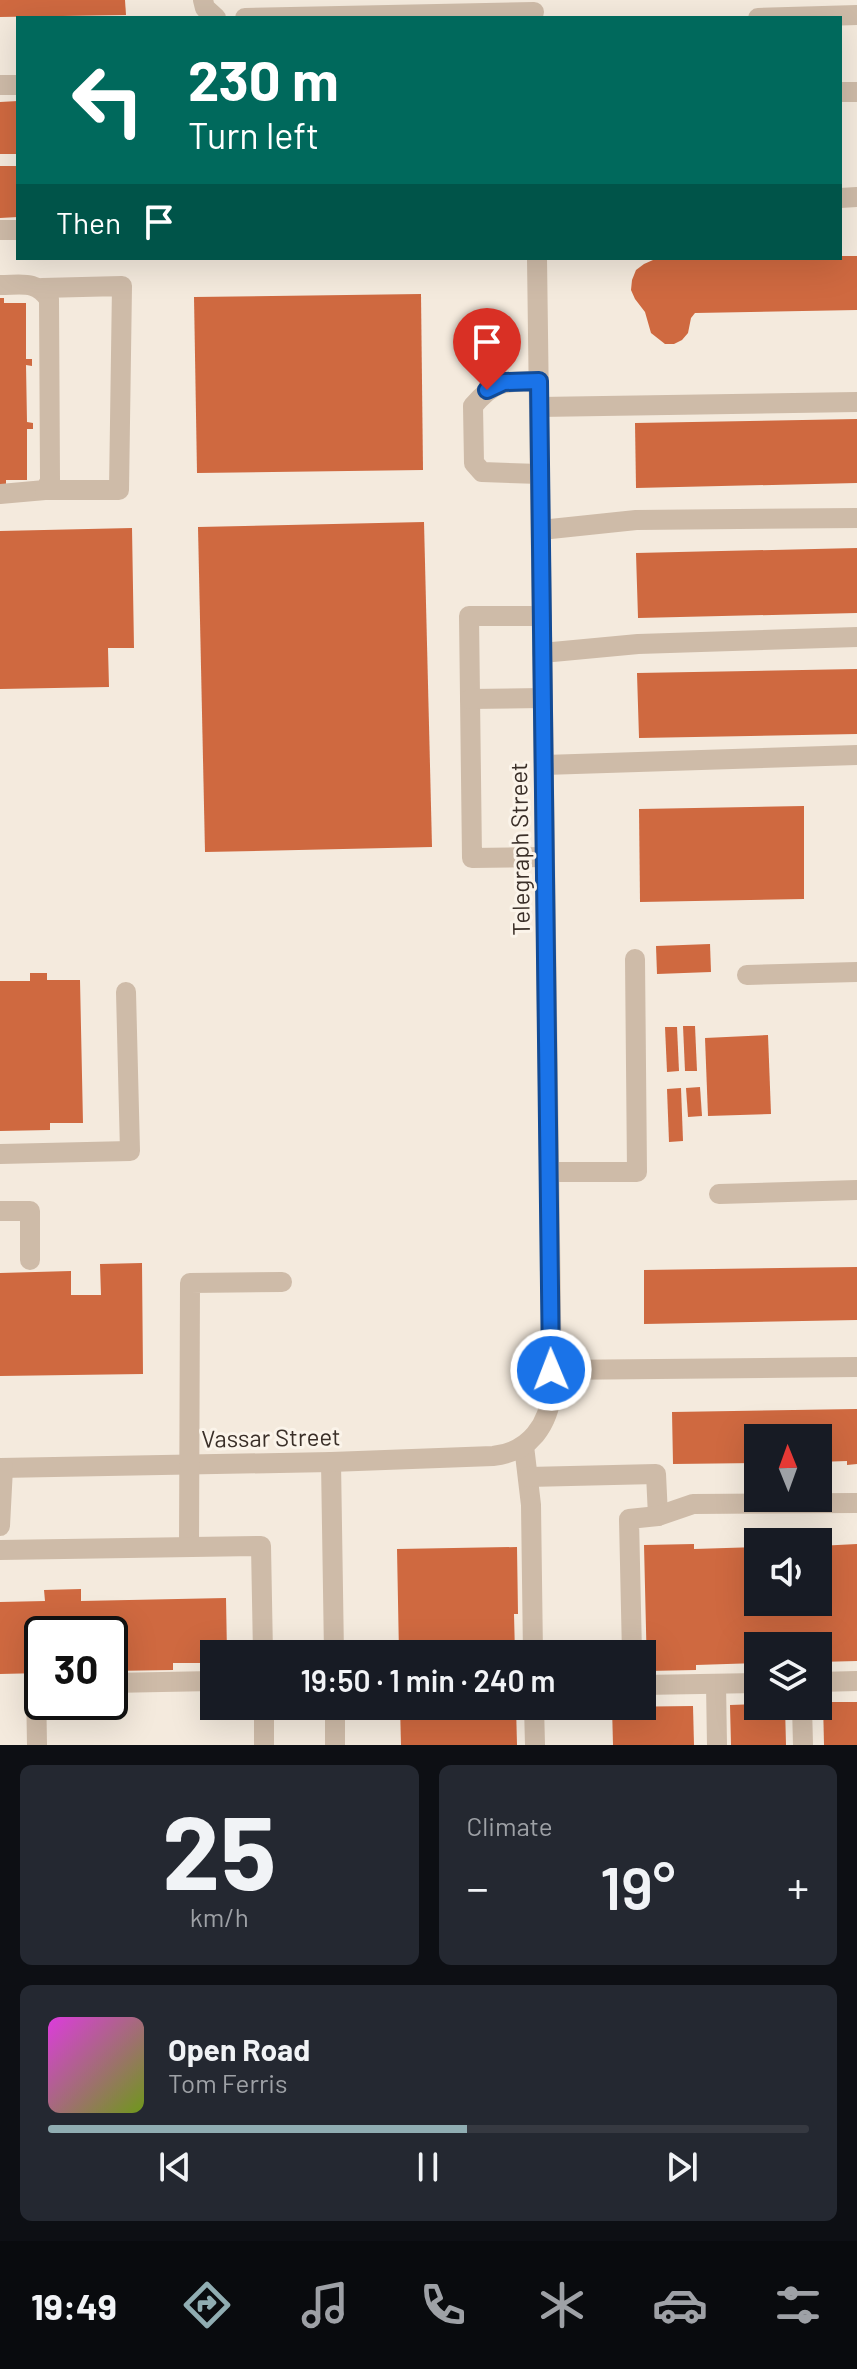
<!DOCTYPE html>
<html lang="en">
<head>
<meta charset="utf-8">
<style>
  body { margin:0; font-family:Barlow,sans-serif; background:#242831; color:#f1f3f6; height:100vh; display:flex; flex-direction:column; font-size:30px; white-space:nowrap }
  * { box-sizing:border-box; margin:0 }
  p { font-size:26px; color:#9ea1a6 }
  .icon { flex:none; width:44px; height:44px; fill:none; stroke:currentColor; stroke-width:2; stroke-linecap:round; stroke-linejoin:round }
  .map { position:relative; height:1745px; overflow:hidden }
  .sheet { display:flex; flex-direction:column; gap:20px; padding:20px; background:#0d0f14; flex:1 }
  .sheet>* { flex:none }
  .hud { position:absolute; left:16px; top:16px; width:826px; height:244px; border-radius:0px; box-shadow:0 8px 32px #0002; background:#00695c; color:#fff; overflow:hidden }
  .needle { width:52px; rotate:359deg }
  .controls { position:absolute; left:744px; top:1424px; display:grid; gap:16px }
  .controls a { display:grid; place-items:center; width:88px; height:88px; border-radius:0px; background:#171b24; box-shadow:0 8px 32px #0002; font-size:40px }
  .speed { position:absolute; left:24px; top:1616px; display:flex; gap:16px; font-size:40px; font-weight:700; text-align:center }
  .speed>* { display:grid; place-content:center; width:104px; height:104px; border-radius:50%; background:#171b24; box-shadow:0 8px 32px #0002; line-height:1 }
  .speed .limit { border:4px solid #111; border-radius:12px; background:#fff; color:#111 }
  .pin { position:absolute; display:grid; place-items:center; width:68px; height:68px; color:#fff; margin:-82px -34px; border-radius:50% 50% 50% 0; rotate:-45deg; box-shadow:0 0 8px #0007 }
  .pin .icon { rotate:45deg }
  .me { position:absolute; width:88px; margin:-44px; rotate:359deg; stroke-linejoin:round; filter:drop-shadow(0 0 6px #0008) }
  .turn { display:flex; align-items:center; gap:28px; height:168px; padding:0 40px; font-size:36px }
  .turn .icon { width:104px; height:104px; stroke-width:2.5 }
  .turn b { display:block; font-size:56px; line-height:68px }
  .then { display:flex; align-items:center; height:76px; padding:0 40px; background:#0003; gap:16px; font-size:30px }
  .big { font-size:60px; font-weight:600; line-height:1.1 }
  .sheet .card { flex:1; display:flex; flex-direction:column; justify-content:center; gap:12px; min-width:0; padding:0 28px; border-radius:12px; background:#242831 }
  .sheet .dial { align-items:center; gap:0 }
  .dial b { font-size:104px; line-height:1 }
  .song { display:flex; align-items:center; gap:24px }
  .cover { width:96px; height:96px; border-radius:12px; background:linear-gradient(135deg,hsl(300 70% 55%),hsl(80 70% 35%)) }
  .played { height:8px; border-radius:4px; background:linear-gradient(90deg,#90adb2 55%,#363941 55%) }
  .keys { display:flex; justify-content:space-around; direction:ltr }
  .heat { display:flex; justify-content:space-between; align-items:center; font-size:44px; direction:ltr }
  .sheet .tiles { flex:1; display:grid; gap:20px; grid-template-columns:1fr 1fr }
  .card:last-child { grid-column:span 2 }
  .trip { position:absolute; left:200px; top:1640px; width:456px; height:80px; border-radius:0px; background:#171b24; box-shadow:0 8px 32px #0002; font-weight:600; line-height:80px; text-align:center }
  .tab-bar { display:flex; height:128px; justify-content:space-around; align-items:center; background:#090b0e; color:#9ea1a6 }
  .tab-bar .icon { width:56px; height:56px }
  .tab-bar .current { color:#90adb2 }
  .tab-bar b { font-size:36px; color:#f1f3f6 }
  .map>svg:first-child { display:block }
</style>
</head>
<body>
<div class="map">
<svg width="857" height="1745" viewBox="0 0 857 1745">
  <rect width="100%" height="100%" fill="#f4eadd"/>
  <!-- building -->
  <g fill="#cf6940">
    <polygon points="0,0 125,0 126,15 0,17"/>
    <polygon points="18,101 18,154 0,154 0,102"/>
    <polygon points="0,166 18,166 18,217 0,218"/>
    <polygon points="840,256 857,256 857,310 695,313 691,318 688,333 682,340 674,344 665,344 651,333 645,312 635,299 631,290 632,280 636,270 644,264 653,260"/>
    <polygon points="421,294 423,470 197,473 194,297"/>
    <polygon points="0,298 4,298 4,303 26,303 26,359 32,359 32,366 26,365 27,422 33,423 33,429 27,429 27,480 6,480 6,486 0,486"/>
    <polygon points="857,419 857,483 636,488 635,423"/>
    <polygon points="424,522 432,847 205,852 198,527"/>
    <polygon points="132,528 134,648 108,648 109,687 0,689 0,531"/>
    <polygon points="857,548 857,613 638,618 636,553"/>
    <polygon points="857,669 857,734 639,738 637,673"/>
    <polygon points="804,806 804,899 640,902 639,809"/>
    <polygon points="710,944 711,972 657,974 656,946"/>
    <polygon points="30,973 47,973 47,980 80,980 83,1123 50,1123 50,1130 0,1131 0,981 30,981"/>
    <polygon points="683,1026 695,1026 697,1071 685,1071"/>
    <polygon points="665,1027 677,1027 679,1071 667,1072"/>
    <polygon points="768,1035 771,1114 708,1116 705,1038"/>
    <polygon points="700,1087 702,1116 688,1117 686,1088"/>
    <polygon points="681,1088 683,1141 669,1142 667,1089"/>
    <polygon points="142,1263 143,1374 0,1376 0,1273 71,1271 71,1295 101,1295 100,1264"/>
    <polygon points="857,1267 857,1320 644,1324 644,1270"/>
    <polygon points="857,1409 857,1464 847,1465 847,1461 818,1462 818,1438 758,1438 758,1463 673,1464 672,1412"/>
    <polygon points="694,1544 694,1549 758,1547 758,1602 818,1602 818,1546 857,1544 857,1661 818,1662 818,1646 758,1646 758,1663 696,1665 696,1670 647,1671 644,1545"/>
    <polygon points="517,1547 518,1614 514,1614 515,1654 399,1654 397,1549"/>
    <polygon points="81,1589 81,1601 226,1598 227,1654 214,1654 214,1663 173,1663 173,1670 110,1671 110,1634 42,1634 42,1673 0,1674 0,1602 45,1601 44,1590"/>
    <polygon points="823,1702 857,1702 857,1745 824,1745"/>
    <polygon points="758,1704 758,1706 785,1706 786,1745 731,1745 730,1705"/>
    <polygon points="400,1706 516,1706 517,1745 401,1745"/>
    <polygon points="693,1706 694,1745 613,1745 612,1707"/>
  </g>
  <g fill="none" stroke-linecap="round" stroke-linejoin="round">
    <!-- minor -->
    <g stroke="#cebba8" stroke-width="20">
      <polyline points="203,0 205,8 216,18"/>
      <polyline points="245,18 534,12"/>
      <polyline points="758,18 857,15"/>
      <polyline points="0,85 18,85"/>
      <polyline points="840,92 857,92"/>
      <polyline points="840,198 857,197"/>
      <polyline points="0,230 18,230"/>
      <path d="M0 285C22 285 36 280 49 299L50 481 45 490 0 494"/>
      <polyline points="42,288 122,286 119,490 45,490"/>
      <path d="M539 381C505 382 496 379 473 406L474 463 482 472 540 474"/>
      <polyline points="539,407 857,402"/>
      <polyline points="541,530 636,520 857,518"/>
      <polyline points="542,616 469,616 472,858 545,857"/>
      <polyline points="542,653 638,644 857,637"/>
      <polyline points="470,699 543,698"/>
      <polyline points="544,765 857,755"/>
      <polyline points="747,975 857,972"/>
      <polyline points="0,1154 130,1151 126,992"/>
      <polyline points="549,1172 637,1172 635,959"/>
      <polyline points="719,1194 857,1190"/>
      <polyline points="0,1211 30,1211 30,1260"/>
      <polyline points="551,1370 857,1367"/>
      <polyline points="524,1446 531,1505 533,1654"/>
      <polyline points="331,1462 334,1654"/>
      <path d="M0 1468 331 1462 493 1456C530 1452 549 1425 552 1389L537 258"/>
      <polyline points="528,1477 656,1474 658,1516"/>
      <polyline points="0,1526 3,1468"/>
      <polyline points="189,1547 190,1283 282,1282"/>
      <polyline points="0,1550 261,1546 263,1654"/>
      <polyline points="632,1654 629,1519 658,1516 693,1504 857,1503"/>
      <polyline points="818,1682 857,1681"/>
      <polyline points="110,1683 214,1681"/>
      <polyline points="716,1684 717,1745"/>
      <polyline points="642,1685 758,1683"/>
      <polyline points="264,1706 264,1745"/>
      <polyline points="335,1706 335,1745"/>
      <polyline points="534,1706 535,1745"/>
      <polyline points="802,1706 803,1745"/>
      <polyline points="37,1745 36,1684 42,1684"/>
    </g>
  </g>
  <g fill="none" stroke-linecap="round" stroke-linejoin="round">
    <defs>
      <polyline id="route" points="487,390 504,382 539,381 551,1370"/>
    </defs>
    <!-- route casing -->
    <use href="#route" stroke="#114b97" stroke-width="20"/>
    <!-- route -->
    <use href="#route" stroke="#1a73e8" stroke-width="14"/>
  </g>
  <g text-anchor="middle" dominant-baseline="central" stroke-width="6" stroke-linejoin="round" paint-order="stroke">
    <!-- street labels -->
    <g font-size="24" fill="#3a2f28" stroke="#fbf4ea">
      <text transform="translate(519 849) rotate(-91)">Telegraph Street</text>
      <text transform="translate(271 1437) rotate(-1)">Vassar Street</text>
    </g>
  </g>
</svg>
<div class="controls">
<a><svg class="needle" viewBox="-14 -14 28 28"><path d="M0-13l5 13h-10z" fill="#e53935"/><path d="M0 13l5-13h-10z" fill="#9ea1a6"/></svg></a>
<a><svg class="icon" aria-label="sound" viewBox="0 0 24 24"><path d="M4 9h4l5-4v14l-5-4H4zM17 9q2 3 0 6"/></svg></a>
<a><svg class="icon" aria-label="layers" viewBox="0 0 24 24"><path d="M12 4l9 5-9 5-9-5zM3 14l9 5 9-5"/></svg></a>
</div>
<div class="speed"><div class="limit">30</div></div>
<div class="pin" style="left:487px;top:390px;background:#d93025"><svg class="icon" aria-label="arrive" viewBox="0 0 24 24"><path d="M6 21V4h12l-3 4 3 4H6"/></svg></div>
<svg class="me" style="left:551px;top:1370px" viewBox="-20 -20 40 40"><circle r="17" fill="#1a73e8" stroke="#fff" stroke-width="3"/><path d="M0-11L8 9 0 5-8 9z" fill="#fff"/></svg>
<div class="trip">19:50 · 1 min · 240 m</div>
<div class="hud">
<div class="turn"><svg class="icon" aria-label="left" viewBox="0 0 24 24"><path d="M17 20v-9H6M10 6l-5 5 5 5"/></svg><div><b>230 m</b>Turn left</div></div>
<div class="then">Then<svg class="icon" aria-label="arrive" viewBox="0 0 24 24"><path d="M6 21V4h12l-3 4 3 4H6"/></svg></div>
</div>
</div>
<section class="sheet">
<div class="tiles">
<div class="card dial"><b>25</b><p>km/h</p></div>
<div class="card"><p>Climate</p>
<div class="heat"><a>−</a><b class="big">19°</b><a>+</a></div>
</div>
<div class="card">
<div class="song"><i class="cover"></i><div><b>Open Road</b><p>Tom Ferris</p></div></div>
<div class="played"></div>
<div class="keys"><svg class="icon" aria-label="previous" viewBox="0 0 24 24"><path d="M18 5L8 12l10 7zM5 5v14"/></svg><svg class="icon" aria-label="pause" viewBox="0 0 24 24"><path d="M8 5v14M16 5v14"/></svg><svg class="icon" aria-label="next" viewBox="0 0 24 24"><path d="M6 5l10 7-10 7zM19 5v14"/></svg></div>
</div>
</div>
</section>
<nav class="tab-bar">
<b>19:49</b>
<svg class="icon current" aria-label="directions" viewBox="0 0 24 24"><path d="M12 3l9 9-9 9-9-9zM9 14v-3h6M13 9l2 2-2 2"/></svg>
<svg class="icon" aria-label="music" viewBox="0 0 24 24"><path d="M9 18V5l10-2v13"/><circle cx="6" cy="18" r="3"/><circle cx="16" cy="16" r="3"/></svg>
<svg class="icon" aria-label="phone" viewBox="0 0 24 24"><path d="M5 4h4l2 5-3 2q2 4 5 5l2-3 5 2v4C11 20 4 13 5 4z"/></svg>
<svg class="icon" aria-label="climate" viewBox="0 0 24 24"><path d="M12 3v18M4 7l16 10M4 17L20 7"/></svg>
<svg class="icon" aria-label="car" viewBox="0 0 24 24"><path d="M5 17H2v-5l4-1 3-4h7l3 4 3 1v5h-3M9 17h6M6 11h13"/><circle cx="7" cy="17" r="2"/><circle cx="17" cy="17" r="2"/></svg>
<svg class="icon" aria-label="filters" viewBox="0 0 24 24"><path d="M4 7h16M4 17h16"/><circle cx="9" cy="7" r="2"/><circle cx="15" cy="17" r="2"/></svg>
</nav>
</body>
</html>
